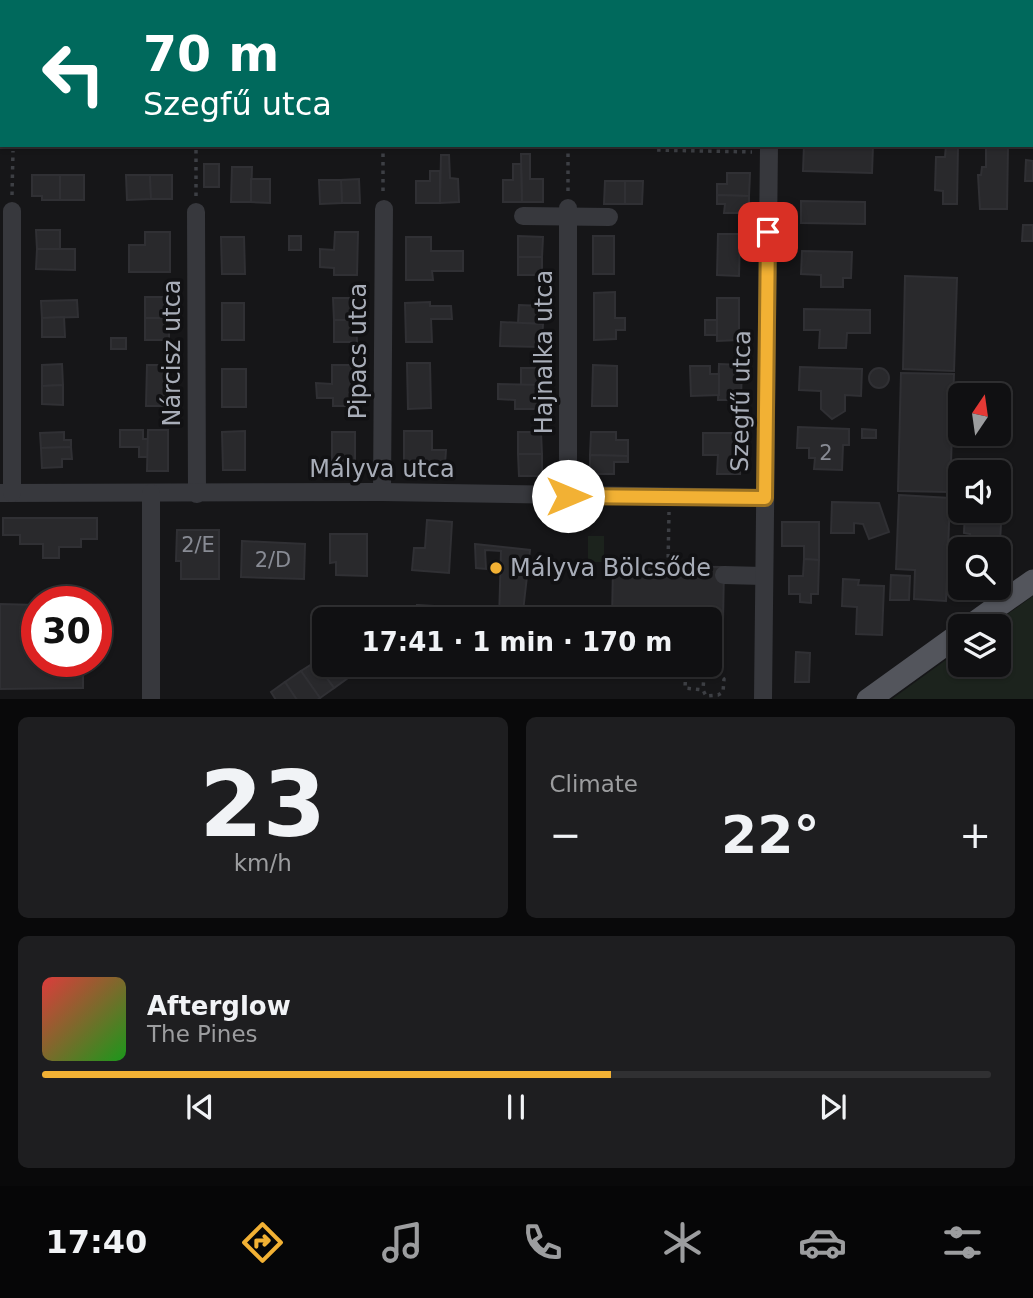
<!DOCTYPE html>
<html lang="en">
<head>
<meta charset="utf-8">
<style>
  body { margin:0; font-family:"DejaVu Sans",sans-serif; background:#1e1e20; color:#f1f3f6; height:100vh; display:flex; flex-direction:column; font-size:26px; white-space:nowrap }
  * { box-sizing:border-box; margin:0 }
  p { font-size:23px; color:#9c9d9f }
  .icon { flex:none; width:38px; height:38px; fill:none; stroke:currentColor; stroke-width:2; stroke-linecap:round; stroke-linejoin:round }
  .map { position:relative; height:699px; overflow:hidden }
  .drawer { display:flex; flex-direction:column; gap:18px; padding:18px; background:#09090a; flex:1 }
  .drawer>* { flex:none }
  .banner { position:absolute; left:0px; top:0px; width:1034px; height:147px; box-shadow:0 2px 5px #0004,0 0 0 2px #303032; background:#00695c; color:#fff; overflow:hidden }
  .needle { width:46px; rotate:13deg }
  .controls { position:absolute; left:948px; top:383px; display:grid; gap:14px }
  .controls a { display:grid; place-items:center; width:63px; height:63px; border-radius:10px; background:#101012; box-shadow:0 2px 5px #0004,0 0 0 2px #303032; font-size:35px }
  .speed { position:absolute; left:21px; top:586px; display:flex; gap:14px; font-size:35px; font-weight:700; text-align:center }
  .speed>* { display:grid; place-content:center; width:91px; height:91px; border-radius:50%; background:#101012; box-shadow:0 2px 5px #0004,0 0 0 2px #303032; line-height:1 }
  .speed .limit { border:10px solid #d22; background:#fff; color:#111 }
  .pin { position:absolute; display:grid; place-items:center; width:60px; height:60px; color:#fff; margin:-30px; border-radius:14px; box-shadow:0 4px 10px #0006 }
  .me { position:absolute; width:77px; margin:-38px; rotate:90deg; stroke-linejoin:round; filter:drop-shadow(0 0 5px #0008) }
  .turn { display:flex; align-items:center; gap:24px; height:147px; padding:0 28px; font-size:32px }
  .turn .icon { width:91px; height:91px; stroke-width:2.5 }
  .turn b { display:block; font-size:49px; line-height:60px }
  .big { font-size:52px; font-weight:600; line-height:1.1 }
  .drawer .widget { flex:1; display:flex; flex-direction:column; justify-content:center; gap:10px; min-width:0; padding:0 24px; border-radius:10px; background:#1e1e20 }
  .drawer .dial { align-items:center; gap:0 }
  .dial b { font-size:91px; line-height:1 }
  .song { display:flex; align-items:center; gap:21px }
  .cover { width:84px; height:84px; border-radius:10px; background:linear-gradient(135deg,hsl(0 70% 55%),hsl(120 70% 35%)) }
  .played { height:7px; border-radius:4px; background:linear-gradient(90deg,#f2b134 60%,#303032 60%) }
  .keys { display:flex; justify-content:space-around; direction:ltr }
  .heat { display:flex; justify-content:space-between; align-items:center; font-size:38px; direction:ltr }
  .drawer .tiles { flex:1; display:grid; gap:18px; grid-template-columns:1fr 1fr }
  .widget:last-child { grid-column:span 2 }
  .trip { position:absolute; left:312px; top:607px; width:410px; height:70px; border-radius:10px; background:#101012; box-shadow:0 2px 5px #0004,0 0 0 2px #303032; font-weight:600; line-height:70px; text-align:center }
  .dock { display:flex; height:112px; justify-content:space-around; align-items:center; background:#060607; color:#9c9d9f }
  .dock .icon { width:49px; height:49px }
  .dock .on { color:#f2b134 }
  .dock b { font-size:32px; color:#f1f3f6 }
  .map>svg:first-child { display:block }
</style>
</head>
<body>
<div class="map">
<svg width="1033" height="700" viewBox="0 0 1033 700">
  <rect width="100%" height="100%" fill="#161618"/>
  <!-- green -->
  <g fill="#1c231d">
    <rect x="588" y="536" width="16" height="26"/>
    <polygon points="1033,596 1033,699 892,699 961,649 961,665 999,665 999,626 991,626"/>
  </g>
  <!-- building -->
  <g fill="#29292c" stroke="#303034" stroke-width="2">
    <rect x="670" y="0" width="50" height="2"/>
    <rect x="809" y="0" width="62" height="2"/>
    <polygon points="804,145 873,145 872,173 803,171"/>
    <polygon points="946,145 958,145 957,204 943,204 943,191 935,190 936,157 945,157"/>
    <polygon points="986,145 1008,145 1007,209 980,209 978,175 981,175 982,167 986,167"/>
    <polygon points="521,154 530,154 530,179 543,179 543,202 522,202"/>
    <polygon points="441,155 449,155 450,178 458,179 459,202 440,203"/>
    <polygon points="1026,160 1033,161 1033,181 1025,181"/>
    <rect x="204" y="164" width="15" height="23"/>
    <polygon points="513,164 521,164 522,202 503,202 503,180 513,180"/>
    <polygon points="232,167 252,167 251,202 231,202"/>
    <polygon points="430,171 440,171 440,203 416,203 416,181 430,181"/>
    <polygon points="727,173 750,173 749,196 717,195 717,184 727,184"/>
    <polygon points="32,175 60,175 60,200 42,200 42,196 32,196"/>
    <rect x="60" y="175" width="24" height="25"/>
    <polygon points="126,175 150,175 151,199 127,200"/>
    <polygon points="150,175 172,175 172,199 151,199"/>
    <polygon points="251,179 270,179 270,203 251,202"/>
    <polygon points="359,179 360,203 342,203 341,180"/>
    <polygon points="319,180 341,180 342,203 320,204"/>
    <polygon points="605,181 625,181 625,204 604,204"/>
    <polygon points="625,181 643,181 642,204 625,204"/>
    <polygon points="717,195 749,196 749,213 724,213 725,204 717,204"/>
    <polygon points="801,201 865,202 865,224 801,223"/>
    <polygon points="1023,225 1033,225 1033,241 1022,241"/>
    <polygon points="36,230 60,230 60,249 37,249"/>
    <polygon points="145,232 170,232 170,272 129,272 129,245 145,245"/>
    <polygon points="335,232 358,232 357,275 334,275 334,268 320,267 320,249 334,250"/>
    <polygon points="718,234 740,234 739,276 717,275"/>
    <rect x="289" y="236" width="12" height="14"/>
    <polygon points="518,236 543,237 542,257 518,257"/>
    <rect x="593" y="236" width="21" height="38"/>
    <polygon points="221,237 244,237 245,274 222,274"/>
    <polygon points="406,237 431,237 431,251 463,251 463,271 432,271 433,280 406,280"/>
    <polygon points="37,249 75,249 75,270 36,269"/>
    <polygon points="802,251 852,252 851,278 843,278 843,287 821,287 821,275 801,274"/>
    <rect x="518" y="257" width="24" height="18"/>
    <polygon points="905,276 957,278 954,371 903,369"/>
    <polygon points="615,292 615,318 625,318 625,330 616,330 616,339 594,340 594,293"/>
    <rect x="145" y="297" width="24" height="21"/>
    <polygon points="333,298 356,298 356,320 334,320"/>
    <polygon points="717,298 739,298 739,340 717,341"/>
    <polygon points="77,300 78,317 42,318 41,301"/>
    <polygon points="430,302 430,306 451,306 452,319 431,319 432,342 406,342 405,303"/>
    <rect x="222" y="303" width="22" height="37"/>
    <polygon points="519,305 543,306 543,324 518,323"/>
    <polygon points="804,309 870,310 870,333 847,333 846,348 819,348 820,330 804,330"/>
    <polygon points="64,317 65,337 42,337 42,318"/>
    <rect x="145" y="318" width="24" height="22"/>
    <polygon points="334,320 356,320 357,342 334,342"/>
    <rect x="705" y="320" width="12" height="15"/>
    <polygon points="501,322 543,324 542,347 500,346"/>
    <rect x="111" y="338" width="15" height="11"/>
    <polygon points="407,363 430,363 431,408 408,409"/>
    <polygon points="62,364 63,385 42,386 42,365"/>
    <polygon points="719,364 742,365 741,400 718,400"/>
    <polygon points="147,365 168,365 168,406 146,406"/>
    <polygon points="332,365 355,365 355,406 333,406 333,398 317,398 316,383 332,384"/>
    <polygon points="593,365 617,366 617,406 592,406"/>
    <polygon points="690,366 710,366 710,374 719,374 719,395 691,396"/>
    <polygon points="800,367 862,369 861,396 845,395 845,411 832,419 821,409 821,391 799,390"/>
    <polygon points="521,368 544,368 543,385 521,385"/>
    <circle cx="879" cy="378" r="10"/>
    <rect x="222" y="369" width="24" height="38"/>
    <polygon points="901,373 954,374 950,492 898,491"/>
    <polygon points="498,384 543,385 543,409 515,409 515,400 498,399"/>
    <polygon points="63,385 63,405 42,404 42,386"/>
    <polygon points="798,427 849,429 849,445 843,445 842,470 814,469 815,458 809,458 809,448 797,448"/>
    <polygon points="862,429 876,430 876,438 862,438"/>
    <polygon points="120,430 143,430 143,439 148,439 148,457 139,457 139,447 120,447"/>
    <polygon points="148,430 168,430 168,471 147,471"/>
    <polygon points="245,431 245,470 223,470 222,432"/>
    <polygon points="404,431 432,431 432,450 446,450 445,464 433,464 433,476 404,476"/>
    <polygon points="64,432 64,440 71,440 71,447 41,448 40,433"/>
    <rect x="332" y="432" width="23" height="42"/>
    <polygon points="518,432 541,432 542,454 518,454"/>
    <polygon points="591,432 616,432 616,440 628,440 628,456 590,455"/>
    <polygon points="703,433 740,433 740,474 717,474 718,455 703,455"/>
    <polygon points="71,447 72,459 62,459 62,467 42,468 41,448"/>
    <polygon points="518,454 542,454 542,476 519,476"/>
    <polygon points="590,455 628,456 628,462 614,462 614,474 590,474"/>
    <polygon points="999,485 1003,485 999,562 999,550 969,550 970,534 964,533 965,511 999,511"/>
    <polygon points="899,495 950,498 946,601 914,599 915,570 896,569"/>
    <polygon points="832,502 879,503 889,532 869,539 863,524 854,523 854,533 831,533"/>
    <polygon points="3,518 97,518 97,539 81,539 81,547 59,547 59,558 43,558 43,544 20,544 20,535 3,535"/>
    <polygon points="427,520 452,522 449,573 412,570 414,548 425,548"/>
    <polygon points="782,522 819,522 819,560 804,559 804,546 782,546"/>
    <polygon points="177,530 219,530 219,579 181,579 181,561 176,561"/>
    <polygon points="330,534 367,534 367,576 336,575 336,562 330,563"/>
    <polygon points="242,541 305,544 304,579 241,577"/>
    <polygon points="475,544 530,550 522,620 499,620 501,551 485,550 486,569 476,568"/>
    <polygon points="804,559 819,560 818,594 811,594 811,603 800,602 800,594 789,594 789,576 803,576"/>
    <polygon points="613,566 724,567 723,622 612,620"/>
    <polygon points="891,575 910,576 909,600 890,600"/>
    <polygon points="843,579 859,580 858,585 884,586 882,635 856,634 857,607 842,606"/>
    <polygon points="0,604 37,605 37,662 83,662 83,688 0,689"/>
    <polygon points="417,605 451,607 451,620 416,620"/>
    <polygon points="796,652 810,653 809,682 795,682"/>
    <polygon points="324,655 324,665 339,665 348,678 334,688 315,662"/>
    <polygon points="315,662 334,688 320,698 301,671"/>
    <polygon points="339,665 359,665 362,669 348,678"/>
    <polygon points="301,671 320,698 317,700 297,700 285,682"/>
    <polygon points="285,682 297,700 276,700 271,692"/>
  </g>
  <g fill="none" stroke-linecap="round" stroke-linejoin="round">
    <!-- path -->
    <g stroke="#3d3f44" stroke-width="3.5" stroke-dasharray="3.5 5" stroke-linecap="butt">
      <polyline points="191,2 191,0"/>
      <polyline points="419,2 419,0"/>
      <polyline points="640,2 640,0"/>
      <polyline points="383,145 383,193"/>
      <polyline points="568,145 568,192"/>
      <polyline points="651,145 655,150 752,152"/>
      <polyline points="12,195 13,151"/>
      <polyline points="196,196 196,145"/>
      <polyline points="668,566 669,512"/>
      <polyline points="686,665 685,688 703,690 706,696 718,695 723,692 724,679 717,674 704,675 704,665"/>
      <polyline points="686,675 704,675 703,690"/>
    </g>
    <!-- minor -->
    <g stroke="#37383d" stroke-width="18">
      <polyline points="770,2 770,0"/>
      <polyline points="0,77 2,77"/>
      <polyline points="1032,112 1033,112"/>
      <polyline points="0,137 2,138"/>
      <polyline points="196,212 197,494"/>
      <polyline points="523,216 609,217"/>
      <polyline points="382,492 384,209"/>
      <polyline points="0,493 382,492 765,498"/>
      <polyline points="12,493 12,211"/>
      <polyline points="568,496 568,208"/>
      <polyline points="724,575 763,576"/>
      <polyline points="151,700 151,493"/>
      <polyline points="763,700 769,145"/>
    </g>
    <!-- major -->
    <g stroke="#53555c" stroke-width="23">
      <polyline points="970,626 1033,581"/>
      <polyline points="868,700 961,633"/>
    </g>
  </g>
  <g fill="none" stroke-linecap="round" stroke-linejoin="round">
    <defs>
      <polyline id="route" points="568,496 765,498 768,232"/>
    </defs>
    <!-- route casing -->
    <use href="#route" stroke="#9d7322" stroke-width="18"/>
    <!-- route -->
    <use href="#route" stroke="#f2b134" stroke-width="12"/>
  </g>
  <!-- markers -->
  <circle fill="#f2b134" stroke="#111113" stroke-width="2.5" cx="496" cy="568" r="7"/>
  <g text-anchor="middle" dominant-baseline="central" stroke-width="7" stroke-linejoin="round" paint-order="stroke">
    <!-- number labels -->
    <g font-size="21" fill="#888b94">
      <text x="826" y="453">2</text>
      <text x="198" y="545">2/E</text>
      <text x="273" y="560">2/D</text>
    </g>
    <!-- street labels -->
    <g font-size="24" fill="#a8adb8" stroke="#111113">
      <text transform="translate(358 351) rotate(-90)">Pipacs utca</text>
      <text transform="translate(544 352) rotate(-90)">Hajnalka utca</text>
      <text transform="translate(172 353) rotate(-90)">Nárcisz utca</text>
      <text transform="translate(741 401) rotate(-89)">Szegfű utca</text>
      <text x="382" y="469">Mályva utca</text>
    </g>
    <!-- poi labels -->
    <g font-size="24" fill="#a8adb8" stroke="#111113" text-anchor="start">
      <text x="510" y="568">Mályva Bölcsőde</text>
    </g>
  </g>
</svg>
<div class="controls">
<a><svg class="needle" viewBox="-14 -14 28 28"><path d="M0-13l5 13h-10z" fill="#e53935"/><path d="M0 13l5-13h-10z" fill="#9c9d9f"/></svg></a>
<a><svg class="icon" aria-label="sound" viewBox="0 0 24 24"><path d="M4 9h4l5-4v14l-5-4H4zM17 9q2 3 0 6"/></svg></a>
<a><svg class="icon" aria-label="search" viewBox="0 0 24 24"><circle cx="10" cy="10" r="6"/><path d="M15 15l6 6"/></svg></a>
<a><svg class="icon" aria-label="layers" viewBox="0 0 24 24"><path d="M12 4l9 5-9 5-9-5zM3 14l9 5 9-5"/></svg></a>
</div>
<div class="speed"><div class="limit">30</div></div>
<div class="pin" style="left:768px;top:232px;background:#d93025"><svg class="icon" aria-label="arrive" viewBox="0 0 24 24"><path d="M6 21V4h12l-3 4 3 4H6"/></svg></div>
<svg class="me" style="left:568px;top:496px" viewBox="-20 -20 40 40"><circle r="19" fill="#fff"/><path d="M0-13L10 11 0 6-10 11z" fill="#f2b134"/></svg>
<div class="trip">17:41 · 1 min · 170 m</div>
<div class="banner">
<div class="turn"><svg class="icon" aria-label="left" viewBox="0 0 24 24"><path d="M17 20v-9H6M10 6l-5 5 5 5"/></svg><div><b>70 m</b>Szegfű utca</div></div>
</div>
</div>
<section class="drawer">
<div class="tiles">
<div class="widget dial"><b>23</b><p>km/h</p></div>
<div class="widget"><p>Climate</p>
<div class="heat"><a>−</a><b class="big">22°</b><a>+</a></div>
</div>
<div class="widget">
<div class="song"><i class="cover"></i><div><b>Afterglow</b><p>The Pines</p></div></div>
<div class="played"></div>
<div class="keys"><svg class="icon" aria-label="previous" viewBox="0 0 24 24"><path d="M18 5L8 12l10 7zM5 5v14"/></svg><svg class="icon" aria-label="pause" viewBox="0 0 24 24"><path d="M8 5v14M16 5v14"/></svg><svg class="icon" aria-label="next" viewBox="0 0 24 24"><path d="M6 5l10 7-10 7zM19 5v14"/></svg></div>
</div>
</div>
</section>
<nav class="dock">
<b>17:40</b>
<svg class="icon on" aria-label="directions" viewBox="0 0 24 24"><path d="M12 3l9 9-9 9-9-9zM9 14v-3h6M13 9l2 2-2 2"/></svg>
<svg class="icon" aria-label="music" viewBox="0 0 24 24"><path d="M9 18V5l10-2v13"/><circle cx="6" cy="18" r="3"/><circle cx="16" cy="16" r="3"/></svg>
<svg class="icon" aria-label="phone" viewBox="0 0 24 24"><path d="M5 4h4l2 5-3 2q2 4 5 5l2-3 5 2v4C11 20 4 13 5 4z"/></svg>
<svg class="icon" aria-label="climate" viewBox="0 0 24 24"><path d="M12 3v18M4 7l16 10M4 17L20 7"/></svg>
<svg class="icon" aria-label="car" viewBox="0 0 24 24"><path d="M5 17H2v-5l4-1 3-4h7l3 4 3 1v5h-3M9 17h6M6 11h13"/><circle cx="7" cy="17" r="2"/><circle cx="17" cy="17" r="2"/></svg>
<svg class="icon" aria-label="filters" viewBox="0 0 24 24"><path d="M4 7h16M4 17h16"/><circle cx="9" cy="7" r="2"/><circle cx="15" cy="17" r="2"/></svg>
</nav>
</body>
</html>
